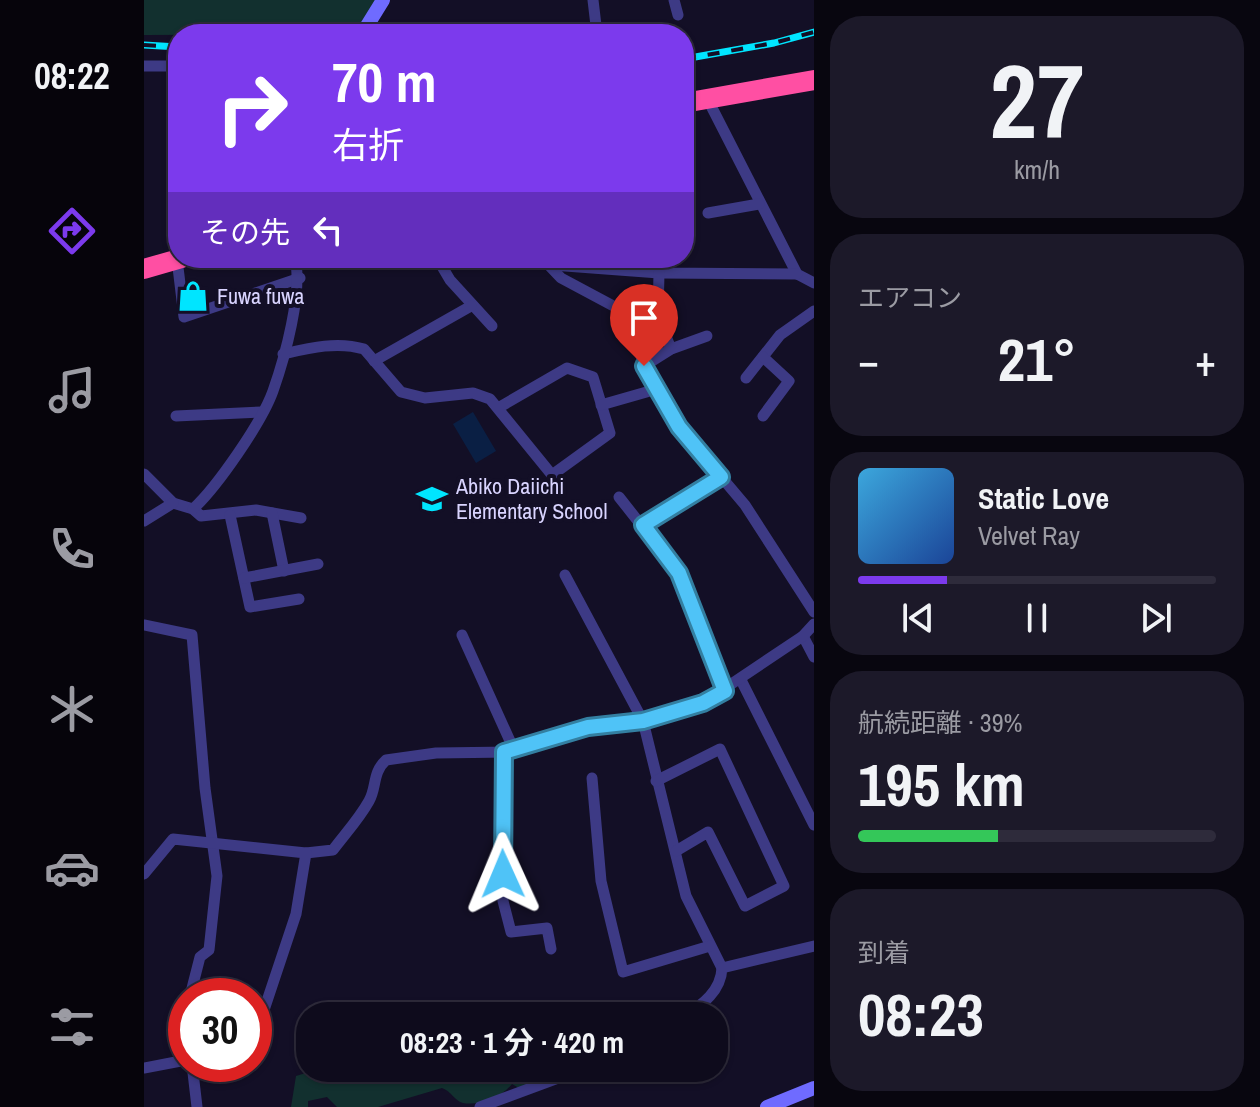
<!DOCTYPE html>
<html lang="ja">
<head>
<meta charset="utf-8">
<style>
  body { margin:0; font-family:"Archivo Narrow","Noto Sans JP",sans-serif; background:#1c1929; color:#f1f3f6; height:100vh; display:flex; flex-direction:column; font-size:30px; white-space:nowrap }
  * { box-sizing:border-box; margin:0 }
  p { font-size:26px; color:#9b9ba3 }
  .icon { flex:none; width:44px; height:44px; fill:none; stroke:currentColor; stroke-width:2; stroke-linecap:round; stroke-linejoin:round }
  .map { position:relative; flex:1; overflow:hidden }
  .sheet { display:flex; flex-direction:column; gap:16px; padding:16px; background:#08060f; width:446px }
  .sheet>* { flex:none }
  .hud { position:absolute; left:24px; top:24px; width:526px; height:244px; border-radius:32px; box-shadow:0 2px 6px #0004,0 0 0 2px #2e2b3b; background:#7c3aed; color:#fff; overflow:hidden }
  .speed { position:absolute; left:24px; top:978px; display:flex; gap:16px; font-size:40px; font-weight:700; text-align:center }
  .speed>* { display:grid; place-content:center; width:104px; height:104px; border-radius:50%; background:#0e0b1c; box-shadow:0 2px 6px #0004,0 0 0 2px #2e2b3b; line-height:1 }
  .speed .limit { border:12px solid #d22; background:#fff; color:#111 }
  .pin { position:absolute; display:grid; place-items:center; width:68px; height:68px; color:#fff; margin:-82px -34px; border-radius:50% 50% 50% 0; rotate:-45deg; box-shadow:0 0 8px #0007 }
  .pin .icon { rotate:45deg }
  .me { position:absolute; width:88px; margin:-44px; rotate:359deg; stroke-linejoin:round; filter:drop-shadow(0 0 6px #0008) }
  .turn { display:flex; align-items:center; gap:28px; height:168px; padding:0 32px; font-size:36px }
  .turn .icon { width:104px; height:104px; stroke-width:2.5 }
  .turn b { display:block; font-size:56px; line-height:68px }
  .then { display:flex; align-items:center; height:76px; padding:0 32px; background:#0003; gap:16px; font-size:30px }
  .big { font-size:60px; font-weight:700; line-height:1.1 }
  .sheet .tile { flex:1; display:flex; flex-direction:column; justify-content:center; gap:12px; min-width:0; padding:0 28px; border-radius:32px; background:#1c1929 }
  .sheet .dial { align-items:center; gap:0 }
  .dial b { font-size:104px; line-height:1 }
  .song { display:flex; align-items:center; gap:24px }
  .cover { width:96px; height:96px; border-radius:12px; background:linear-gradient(135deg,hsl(200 70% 55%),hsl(220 70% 35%)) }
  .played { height:8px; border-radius:4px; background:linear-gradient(90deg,#7c3aed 25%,#2e2b3b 25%) }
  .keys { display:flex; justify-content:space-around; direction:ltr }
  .heat { display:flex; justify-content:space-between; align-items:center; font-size:44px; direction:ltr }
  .charge { height:12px; border-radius:6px; background:linear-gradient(90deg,#34c759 39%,#2e2b3b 0) }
  .trip { position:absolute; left:152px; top:1002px; width:432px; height:80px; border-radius:32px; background:#0e0b1c; box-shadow:0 2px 6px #0004,0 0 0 2px #2e2b3b; font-weight:700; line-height:80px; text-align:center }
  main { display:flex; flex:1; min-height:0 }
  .dock { display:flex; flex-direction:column; width:144px; justify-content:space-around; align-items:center; background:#06040b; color:#9b9ba3 }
  .dock .icon { width:56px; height:56px }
  .dock .on { color:#7c3aed }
  .dock b { font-size:36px; color:#f1f3f6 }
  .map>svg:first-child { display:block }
</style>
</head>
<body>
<main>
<nav class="dock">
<b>08:22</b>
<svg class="icon on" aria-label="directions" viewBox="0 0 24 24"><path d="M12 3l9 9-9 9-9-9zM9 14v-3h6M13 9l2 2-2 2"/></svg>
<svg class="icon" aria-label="music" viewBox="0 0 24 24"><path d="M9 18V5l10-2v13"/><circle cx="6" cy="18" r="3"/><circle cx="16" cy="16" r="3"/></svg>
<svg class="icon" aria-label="phone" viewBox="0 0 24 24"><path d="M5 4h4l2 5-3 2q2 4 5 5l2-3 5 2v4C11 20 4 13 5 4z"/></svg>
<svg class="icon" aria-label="climate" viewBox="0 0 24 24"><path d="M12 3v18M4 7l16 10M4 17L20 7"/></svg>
<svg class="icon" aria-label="car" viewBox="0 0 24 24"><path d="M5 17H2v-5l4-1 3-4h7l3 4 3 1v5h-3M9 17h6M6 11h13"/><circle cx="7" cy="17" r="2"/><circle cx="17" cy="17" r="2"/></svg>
<svg class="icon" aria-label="filters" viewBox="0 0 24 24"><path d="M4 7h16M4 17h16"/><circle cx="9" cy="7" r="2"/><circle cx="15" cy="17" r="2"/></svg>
</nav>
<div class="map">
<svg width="670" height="1107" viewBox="0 0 670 1107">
  <rect width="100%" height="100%" fill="#130f26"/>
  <!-- green -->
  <g fill="#12302f">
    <polygon points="0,0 232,0 219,22 181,34 0,35"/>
    <path d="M178 1068H420L410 1076 375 1088 368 1084C358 1097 335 1106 319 1103 311 1101 307 1091 298 1088L234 1107H193L183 1097 164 1101V1107H147L152 1076Z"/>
  </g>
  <!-- water -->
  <polygon fill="#0a1f44" points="329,412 352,451 332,463 309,424"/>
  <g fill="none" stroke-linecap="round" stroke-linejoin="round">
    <!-- street -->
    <g stroke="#3d3a85" stroke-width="11">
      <polyline points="449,0 453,34"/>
      <polyline points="530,0 534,15"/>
      <polyline points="0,66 34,66"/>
      <polyline points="563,98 653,274 670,283"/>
      <polyline points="564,213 615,204"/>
      <polyline points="398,258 417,278 475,309 488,326 500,366 535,427 601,505 670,612"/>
      <polyline points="33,259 40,317 156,278"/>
      <polyline points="296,263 306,280 348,326"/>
      <polyline points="408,265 515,273 653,274"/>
      <polyline points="515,273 514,316 527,349"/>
      <path d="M139 354C165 348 193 341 220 349L257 392 281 398 329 393 346 399 408 475 466 433 449 377 423 368 354 408"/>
      <polyline points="230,361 327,306"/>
      <polyline points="500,366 527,349 563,336"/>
      <polyline points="602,378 636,335 670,311"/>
      <polyline points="457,405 513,389"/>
      <polyline points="32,416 118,412"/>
      <polyline points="619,416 645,381 619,357"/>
      <polyline points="0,474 29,503 49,509 57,516 112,510 157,518"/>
      <polyline points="475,497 535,573 581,691"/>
      <path d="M49 509C73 487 118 422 129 391 141 357 159 292 151 258"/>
      <polyline points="128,513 140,571"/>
      <polyline points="86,515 106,607 155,599"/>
      <polyline points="0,521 29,503"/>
      <polyline points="499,525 577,477"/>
      <polyline points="421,575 499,721 542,896 578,968"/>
      <polyline points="100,578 174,564"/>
      <polyline points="0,625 48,635 61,788 73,876 65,950 56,957 46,996"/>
      <polyline points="318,635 371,752"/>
      <polyline points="659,636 670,657"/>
      <polyline points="597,680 670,825"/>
      <polyline points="360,752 359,901 367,932 403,928 407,949"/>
      <polyline points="448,778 457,881 479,972 566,946"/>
      <polyline points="512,781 576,749 640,886 601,906 564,832 532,851"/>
      <path d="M162 853 189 850C201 834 215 819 225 801 233 787 228 773 242 760L292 753 371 752 444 727 499 721 559 703 659 636 670 624"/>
      <polyline points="0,874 29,839 162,853 152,914 110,1040"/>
      <polyline points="42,1009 42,1010"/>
      <path d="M541 1016C559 1004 577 991 578 968L670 946"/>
      <polyline points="48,1064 53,1107"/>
      <polyline points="0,1068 42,1060"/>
      <polyline points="336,1107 414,1078 446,1078 461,1068"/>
    </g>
    <!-- secondary -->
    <g stroke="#6f6bff" stroke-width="14">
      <polyline points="218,34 239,0"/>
      <polyline points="623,1107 670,1088"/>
    </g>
    <!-- highway -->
    <g stroke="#ff4fa3" stroke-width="20">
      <polyline points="540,103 670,80"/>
      <polyline points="0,269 38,258"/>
    </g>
    <defs>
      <g id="rail">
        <polyline points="0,45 34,47"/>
        <polyline points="540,59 630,43 670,32"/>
      </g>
    </defs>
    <!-- rail casing -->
    <use href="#rail" stroke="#00e5ff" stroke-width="7"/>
    <!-- rail -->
    <use href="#rail" stroke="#130f26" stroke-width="4" stroke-dasharray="12" stroke-linecap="butt"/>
  </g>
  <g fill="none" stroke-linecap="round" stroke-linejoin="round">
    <defs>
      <polyline id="route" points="359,874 360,752 444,727 499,721 559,703 581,691 535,573 499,525 577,477 535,427 500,366"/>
    </defs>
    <!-- route casing -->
    <use href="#route" stroke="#337fa1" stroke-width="20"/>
    <!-- route -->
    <use href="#route" stroke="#4fc3f7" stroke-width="14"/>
  </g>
  <!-- icons -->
  <defs>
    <symbol id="shop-bare" viewBox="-9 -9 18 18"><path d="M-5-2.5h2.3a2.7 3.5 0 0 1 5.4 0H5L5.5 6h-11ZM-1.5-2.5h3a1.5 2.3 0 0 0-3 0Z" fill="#00e5ff" stroke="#130f26" stroke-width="2.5" paint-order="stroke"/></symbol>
    <symbol id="school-bare" viewBox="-9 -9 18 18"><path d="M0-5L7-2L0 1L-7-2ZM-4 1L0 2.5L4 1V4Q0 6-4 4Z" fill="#00e5ff" stroke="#130f26" stroke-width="2.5" paint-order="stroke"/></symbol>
  </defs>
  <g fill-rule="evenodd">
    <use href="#shop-bare" x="27" y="274" width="44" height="44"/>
    <use href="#school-bare" x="266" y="477" width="44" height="44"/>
  </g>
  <g text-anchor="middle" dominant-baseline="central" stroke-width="8" stroke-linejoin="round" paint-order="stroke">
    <!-- poi labels -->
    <g font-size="22" fill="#d9d4ff" stroke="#130f26" text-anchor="start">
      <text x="73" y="296">Fuwa fuwa</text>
      <text x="312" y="486">Abiko Daiichi<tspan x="312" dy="25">Elementary School</tspan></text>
    </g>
  </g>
</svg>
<div class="speed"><div class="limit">30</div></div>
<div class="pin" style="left:500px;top:366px;background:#d93025"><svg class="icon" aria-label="arrive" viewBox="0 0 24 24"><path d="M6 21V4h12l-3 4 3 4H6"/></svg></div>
<svg class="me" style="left:359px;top:874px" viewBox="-20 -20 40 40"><path d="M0-17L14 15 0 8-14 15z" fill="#4fc3f7" stroke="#fff" stroke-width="4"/></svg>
<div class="trip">08:23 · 1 分 · 420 m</div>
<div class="hud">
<div class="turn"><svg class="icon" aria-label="right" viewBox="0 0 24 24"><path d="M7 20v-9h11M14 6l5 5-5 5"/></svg><div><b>70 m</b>右折</div></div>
<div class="then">その先<svg class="icon" aria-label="left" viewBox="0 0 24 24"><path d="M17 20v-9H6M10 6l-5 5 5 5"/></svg></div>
</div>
</div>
<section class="sheet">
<div class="tile dial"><b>27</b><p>km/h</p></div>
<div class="tile"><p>エアコン</p>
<div class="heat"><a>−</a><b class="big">21°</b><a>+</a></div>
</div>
<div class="tile">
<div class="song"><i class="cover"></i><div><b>Static Love</b><p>Velvet Ray</p></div></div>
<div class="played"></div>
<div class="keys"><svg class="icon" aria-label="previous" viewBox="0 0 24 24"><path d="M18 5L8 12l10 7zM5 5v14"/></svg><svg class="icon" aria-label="pause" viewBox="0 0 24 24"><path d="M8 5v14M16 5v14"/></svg><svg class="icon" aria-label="next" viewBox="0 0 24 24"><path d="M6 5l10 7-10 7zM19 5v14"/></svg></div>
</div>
<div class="tile"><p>航続距離 · 39%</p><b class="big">195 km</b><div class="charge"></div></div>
<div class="tile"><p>到着</p><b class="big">08:23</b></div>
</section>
</main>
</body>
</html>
